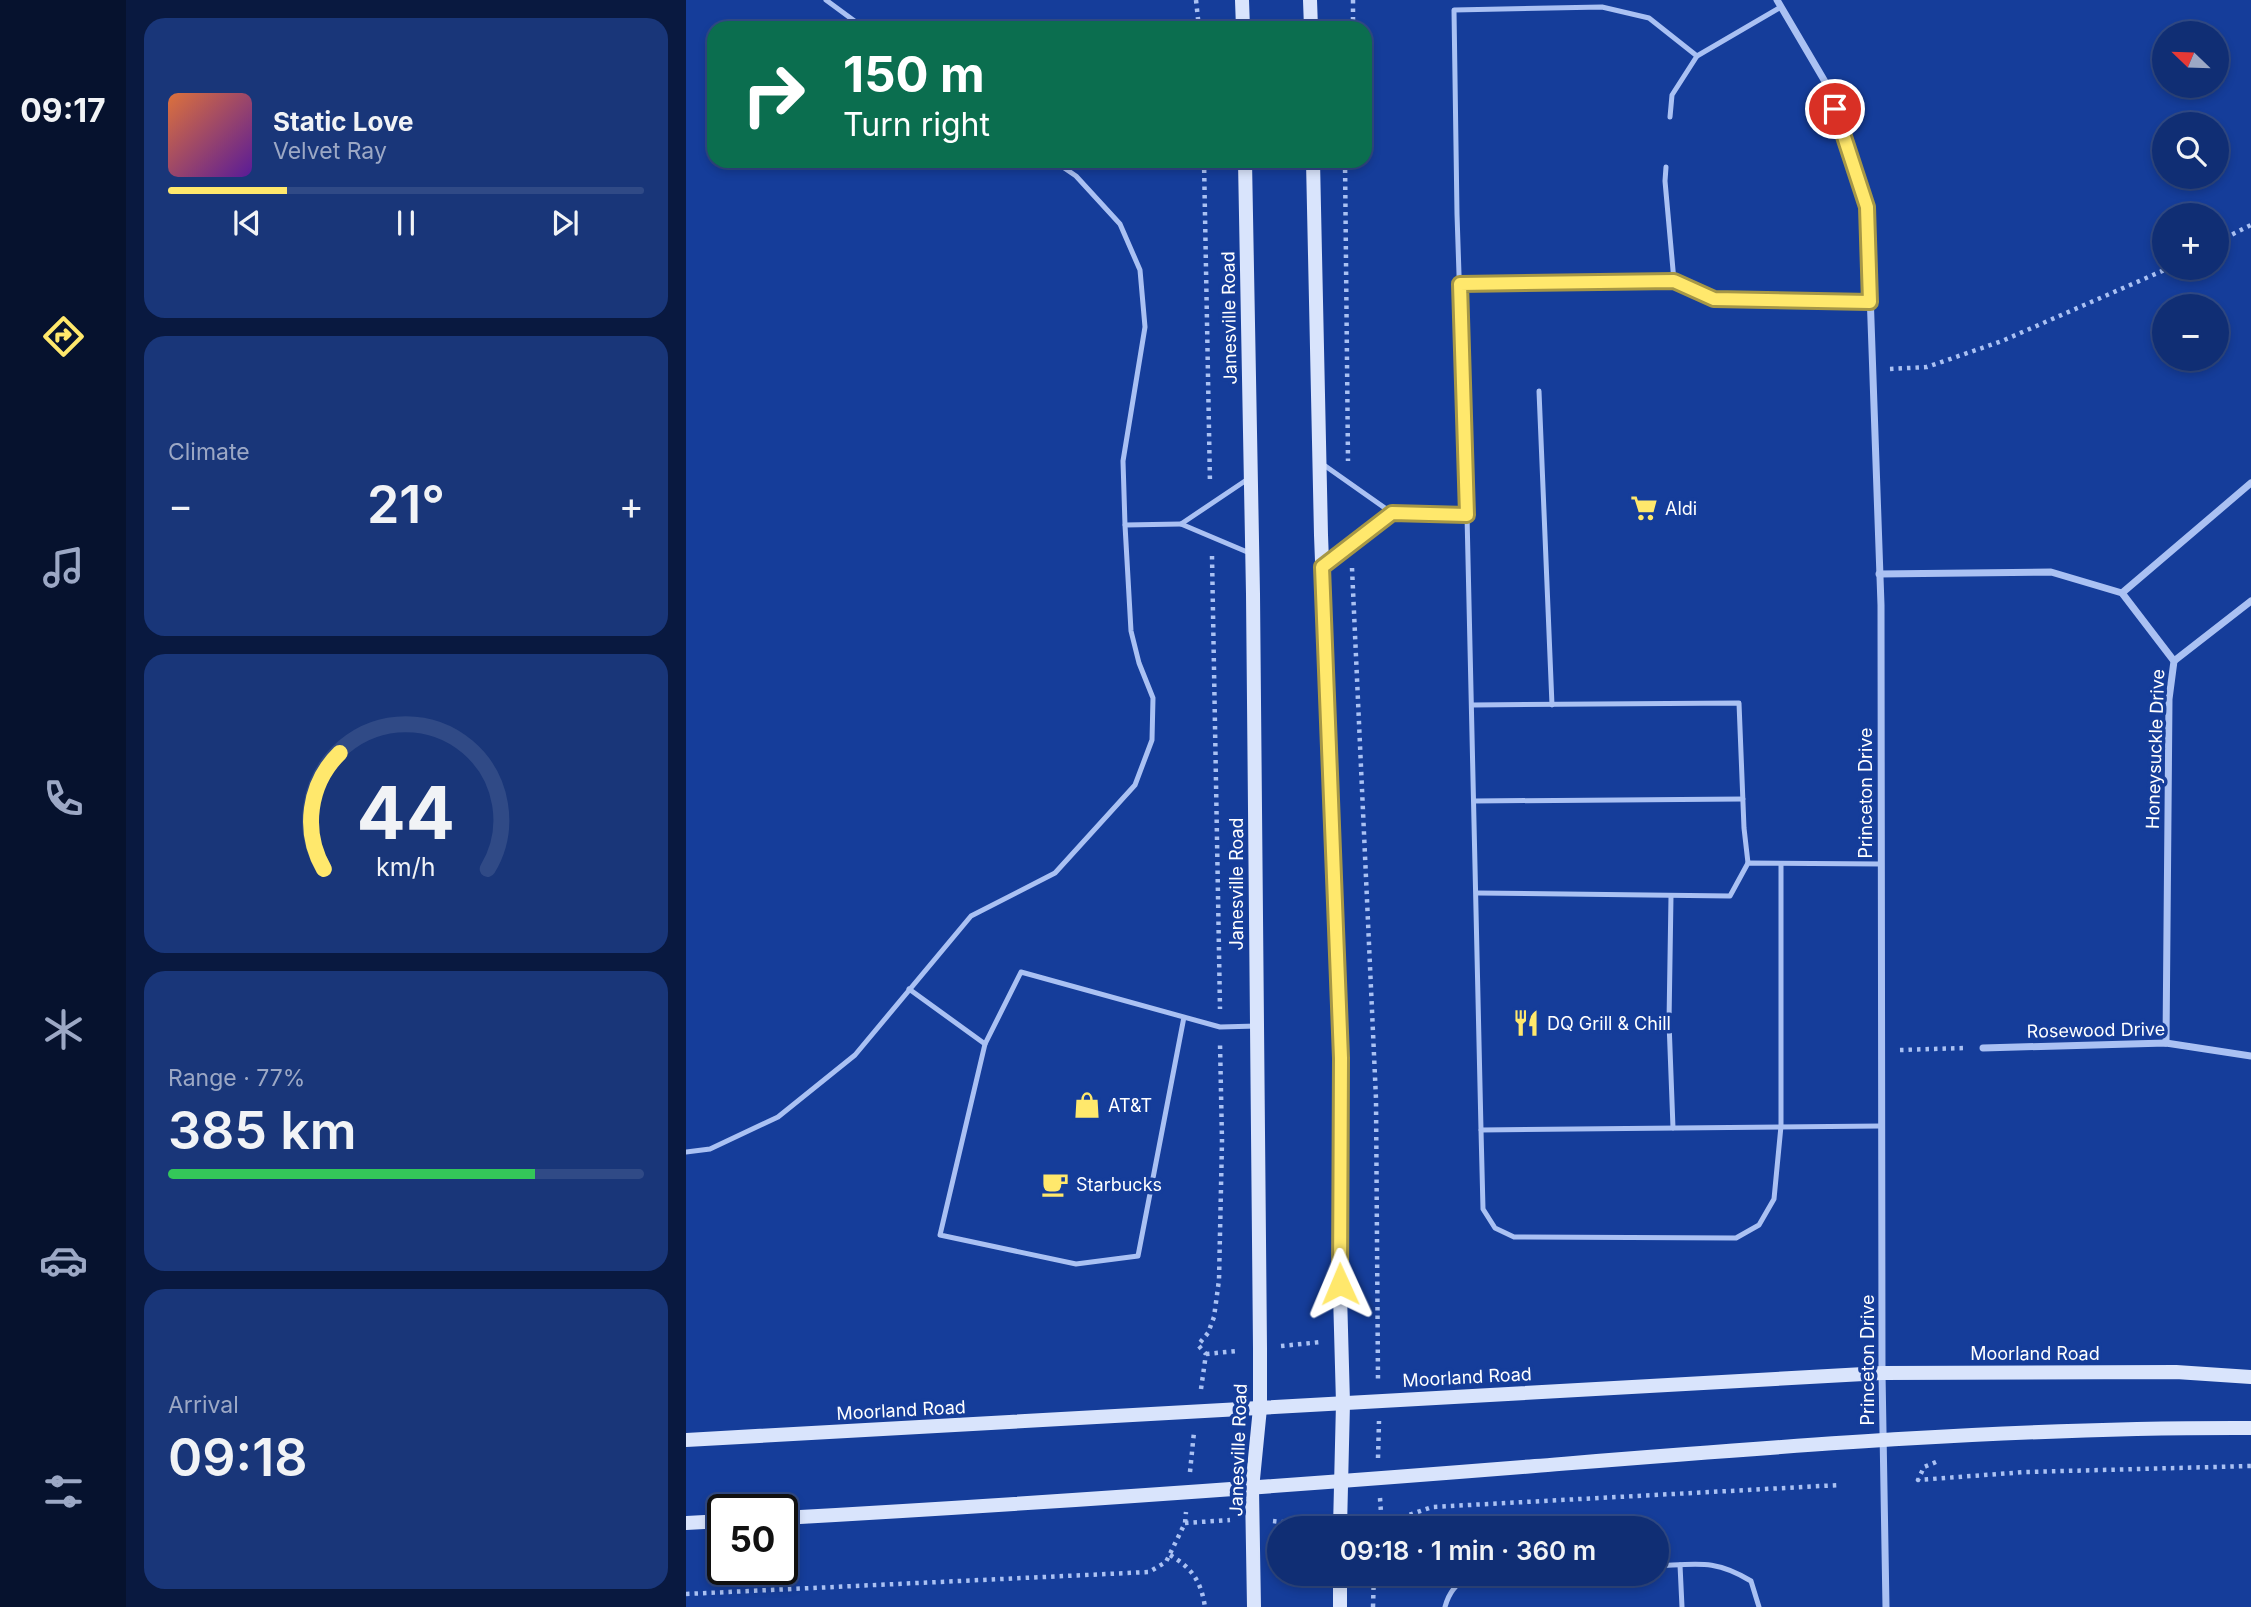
<!DOCTYPE html>
<html lang="en">
<head>
<meta charset="utf-8">
<style>
  body { margin:0; font-family:Inter,sans-serif; background:#193679; color:#f1f3f6; height:100vh; display:flex; flex-direction:column; font-size:26px; white-space:nowrap }
  * { box-sizing:border-box; margin:0 }
  p { font-size:23px; color:#9ca8c5 }
  .icon { flex:none; width:38px; height:38px; fill:none; stroke:currentColor; stroke-width:2; stroke-linecap:round; stroke-linejoin:round }
  .map { position:relative; flex:1; overflow:hidden }
  .side { display:flex; flex-direction:column; gap:18px; padding:18px; background:#091940; width:560px }
  .side>* { flex:none }
  .hud { position:absolute; left:21px; top:21px; width:665px; height:147px; border-radius:21px; box-shadow:0 4px 10px #0003,0 0 0 2px #304a86; background:#0b6e4f; color:#fff; overflow:hidden }
  .needle { width:46px; rotate:293deg }
  .controls { position:absolute; left:1466px; top:21px; display:grid; gap:14px }
  .controls a { display:grid; place-items:center; width:77px; height:77px; border-radius:50%; background:#102e74; box-shadow:0 4px 10px #0003,0 0 0 2px #304a86; font-size:35px }
  .speed { position:absolute; left:21px; top:1494px; display:flex; gap:14px; font-size:35px; font-weight:700; text-align:center }
  .speed>* { display:grid; place-content:center; width:91px; height:91px; border-radius:50%; background:#102e74; box-shadow:0 4px 10px #0003,0 0 0 2px #304a86; line-height:1 }
  .speed .limit { border:4px solid #111; border-radius:10px; background:#fff; color:#111 }
  .pin { position:absolute; display:grid; place-items:center; width:60px; height:60px; color:#fff; margin:-30px; border:4px solid #fff; border-radius:50%; box-shadow:0 2px 7px #0007 }
  .me { position:absolute; width:77px; margin:-38px; rotate:359deg; stroke-linejoin:round; filter:drop-shadow(0 0 5px #0008) }
  .turn { display:flex; align-items:center; gap:24px; height:147px; padding:0 21px; font-size:32px }
  .turn .icon { width:91px; height:91px; stroke-width:2.5 }
  .turn b { display:block; font-size:49px; line-height:60px }
  .big { font-size:52px; font-weight:600; line-height:1.1 }
  .side .widget { flex:1; display:flex; flex-direction:column; justify-content:center; gap:10px; min-width:0; padding:0 24px; border-radius:21px; background:#193679 }
  .side .dial { align-items:center; gap:0 }
  .dial svg { height:182px; overflow:visible; fill:none; stroke:#304a86; stroke-width:7; stroke-linecap:round; text-anchor:middle }
  .dial text { fill:#f1f3f6; stroke:none }
  .song { display:flex; align-items:center; gap:21px }
  .cover { width:84px; height:84px; border-radius:10px; background:linear-gradient(135deg,hsl(20 70% 55%),hsl(270 70% 35%)) }
  .played { height:7px; border-radius:4px; background:linear-gradient(90deg,#ffe86c 25%,#304a86 25%) }
  .keys { display:flex; justify-content:space-around; direction:ltr }
  .heat { display:flex; justify-content:space-between; align-items:center; font-size:38px; direction:ltr }
  .charge { height:10px; border-radius:5px; background:linear-gradient(90deg,#34c759 77%,#304a86 0) }
  .trip { position:absolute; left:581px; top:1516px; width:402px; height:70px; border-radius:35px; background:#102e74; box-shadow:0 4px 10px #0003,0 0 0 2px #304a86; font-weight:600; line-height:70px; text-align:center }
  main { display:flex; flex:1; min-height:0 }
  .dock { display:flex; flex-direction:column; width:126px; justify-content:space-around; align-items:center; background:#06122e; color:#9ca8c5 }
  .dock .icon { width:49px; height:49px }
  .dock .selected { color:#ffe86c }
  .dock b { font-size:32px; color:#f1f3f6 }
  .map>svg:first-child { display:block }
</style>
</head>
<body>
<main>
<nav class="dock">
<b>09:17</b>
<svg class="icon selected" aria-label="directions" viewBox="0 0 24 24"><path d="M12 3l9 9-9 9-9-9zM9 14v-3h6M13 9l2 2-2 2"/></svg>
<svg class="icon" aria-label="music" viewBox="0 0 24 24"><path d="M9 18V5l10-2v13"/><circle cx="6" cy="18" r="3"/><circle cx="16" cy="16" r="3"/></svg>
<svg class="icon" aria-label="phone" viewBox="0 0 24 24"><path d="M5 4h4l2 5-3 2q2 4 5 5l2-3 5 2v4C11 20 4 13 5 4z"/></svg>
<svg class="icon" aria-label="climate" viewBox="0 0 24 24"><path d="M12 3v18M4 7l16 10M4 17L20 7"/></svg>
<svg class="icon" aria-label="car" viewBox="0 0 24 24"><path d="M5 17H2v-5l4-1 3-4h7l3 4 3 1v5h-3M9 17h6M6 11h13"/><circle cx="7" cy="17" r="2"/><circle cx="17" cy="17" r="2"/></svg>
<svg class="icon" aria-label="filters" viewBox="0 0 24 24"><path d="M4 7h16M4 17h16"/><circle cx="9" cy="7" r="2"/><circle cx="15" cy="17" r="2"/></svg>
</nav>
<section class="side">
<div class="widget">
<div class="song"><i class="cover"></i><div><b>Static Love</b><p>Velvet Ray</p></div></div>
<div class="played"></div>
<div class="keys"><svg class="icon" aria-label="previous" viewBox="0 0 24 24"><path d="M18 5L8 12l10 7zM5 5v14"/></svg><svg class="icon" aria-label="pause" viewBox="0 0 24 24"><path d="M8 5v14M16 5v14"/></svg><svg class="icon" aria-label="next" viewBox="0 0 24 24"><path d="M6 5l10 7-10 7zM19 5v14"/></svg></div>
</div>
<div class="widget"><p>Climate</p>
<div class="heat"><a>−</a><b class="big">21°</b><a>+</a></div>
</div>
<div class="widget dial"><svg viewBox="0 0 100 80">
<path d="M14 69A42 42 0 1 1 86 69"/>
<path d="M14 69A42 42 0 0 1 21 18" stroke="#ffe86c"/>
<text x="50" y="56" font-size="32" font-weight="700">44</text>
<text x="50" y="72" font-size="11">km/h</text>
</svg></div>
<div class="widget"><p>Range · 77%</p><b class="big">385 km</b><div class="charge"></div></div>
<div class="widget"><p>Arrival</p><b class="big">09:18</b></div>
</section>
<div class="map">
<svg width="1565" height="1607" viewBox="0 0 1565 1607">
  <rect width="100%" height="100%" fill="#153d9a"/>
  <g fill="none" stroke-linecap="round" stroke-linejoin="round">
    <!-- path -->
    <g stroke="#aac1f3" stroke-width="4.5" stroke-dasharray="3.5 5" stroke-linecap="butt">
      <polyline points="510,0 513,28"/>
      <polyline points="667,0 667,28"/>
      <polyline points="518,161 524,484"/>
      <polyline points="659,161 662,461"/>
      <polyline points="1531,242 1565,225"/>
      <polyline points="1204,369 1241,367 1316,341 1483,268"/>
      <polyline points="526,556 534,1009"/>
      <polyline points="666,568 690,1099 692,1381"/>
      <polyline points="1214,1050 1278,1048"/>
      <polyline points="595,1346 635,1342"/>
      <polyline points="520,1354 551,1351"/>
      <polyline points="515,1389 520,1354 512,1345 522,1333 528,1317 533,1280 536,1141 534,1043"/>
      <polyline points="692,1458 693,1421"/>
      <polyline points="1250,1462 1238,1467 1232,1480 1340,1472 1565,1466"/>
      <polyline points="504,1472 508,1432"/>
      <polyline points="694,1498 696,1528"/>
      <polyline points="587,1521 631,1526"/>
      <polyline points="499,1523 544,1520"/>
      <polyline points="702,1528 720,1516 746,1507 1154,1485"/>
      <path d="M484 1555C506 1568 515 1581 519 1607"/>
      <polyline points="0,1594 463,1572 480,1562 499,1523 500,1512"/>
      <polyline points="687,1607 688,1573"/>
    </g>
    <!-- lane -->
    <g stroke="#aac1f3" stroke-width="5">
      <polyline points="140,0 178,28"/>
      <polyline points="984,117 986,95 1011,56"/>
      <polyline points="368,161 390,176 434,224 454,270 459,327 437,461 439,525"/>
      <polyline points="980,167 979,181 988,281"/>
      <polyline points="774,284 988,281 1028,299 1184,302"/>
      <polyline points="853,391 866,705"/>
      <polyline points="635,463 706,513 638,565"/>
      <polyline points="562,479 495,524 566,554"/>
      <polyline points="706,513 781,515 795,1130 1195,1126"/>
      <polyline points="781,515 771,214 768,10 916,7 963,18 1011,56 1095,7"/>
      <polyline points="786,705 1053,703 1058,828 1062,863"/>
      <polyline points="788,801 1057,799"/>
      <polyline points="791,893 1044,896 1062,863 1195,864"/>
      <polyline points="985,896 983,1022 987,1128"/>
      <polyline points="223,989 299,1044"/>
      <polyline points="498,1017 452,1256 390,1264 254,1235 299,1044 335,972 534,1027 571,1026"/>
      <polyline points="795,1130 797,1209 809,1228 828,1237 1050,1238 1073,1225 1088,1199 1095,1126 1095,864"/>
      <polyline points="0,1152 24,1149 92,1117 169,1055 285,916 369,873 449,785 466,740 467,698 453,663 445,631 439,525 495,524"/>
      <polyline points="994,1565 996,1607"/>
      <path d="M971 1566C1012 1564 1029 1559 1065 1581L1073 1607"/>
      <path d="M759 1607C769 1570 798 1575 829 1573"/>
    </g>
    <!-- street -->
    <g stroke="#aac1f3" stroke-width="7">
      <polyline points="1091,0 1141,85 1181,207 1195,605 1196,1373 1200,1607"/>
      <polyline points="1193,574 1365,572 1436,593 1488,661 1483,699 1480,1043"/>
      <polyline points="1436,593 1565,483"/>
      <polyline points="1488,661 1565,601"/>
      <polyline points="1297,1048 1480,1043 1565,1056"/>
    </g>
    <!-- secondary -->
    <g stroke="#d9e4fc" stroke-width="14">
      <polyline points="556,0 557,28"/>
      <polyline points="624,0 625,28"/>
      <polyline points="559,161 567,594 574,1348 574,1408 566,1489 568,1607"/>
      <polyline points="627,161 635,535 655,1058 653,1257 657,1403 654,1528"/>
      <polyline points="0,1440 1196,1373 1490,1372 1565,1377"/>
      <path d="M96 1518C347 1504 598 1486 849 1466 1087 1447 1326 1427 1565 1428"/>
      <polyline points="0,1523 37,1521"/>
      <polyline points="654,1573 654,1607"/>
    </g>
  </g>
  <g fill="none" stroke-linecap="round" stroke-linejoin="round">
    <defs>
      <polyline id="route" points="654,1284 655,1058 636,567 706,513 781,515 774,284 988,281 1028,299 1184,302 1181,207 1149,109"/>
    </defs>
    <!-- route casing -->
    <use href="#route" stroke="#a69746" stroke-width="18"/>
    <!-- route -->
    <use href="#route" stroke="#ffe86c" stroke-width="12"/>
  </g>
  <!-- icons -->
  <defs>
    <symbol id="supermarket-bare" viewBox="-9 -9 18 18"><path d="M-6-5.5h2.5l.6 2H6L4.5 2H-2.5L-4.4-4H-6ZM-1.5 3.2a1.3 1.3 0 1 0 .1 0ZM3 3.2a1.3 1.3 0 1 0 .1 0Z" fill="#ffe86c" stroke="#153d9a" stroke-width="2.5" paint-order="stroke"/></symbol>
    <symbol id="restaurant-bare" viewBox="-9 -9 18 18"><path d="M-5-6h1v4h1v-4h1v4h1v-4h1v5L-1.5 .5V6h-2V.5L-5-1ZM5-6V6H3V1.5H1.5Q1.5-4 5-6Z" fill="#ffe86c" stroke="#153d9a" stroke-width="2.5" paint-order="stroke"/></symbol>
    <symbol id="shop-bare" viewBox="-9 -9 18 18"><path d="M-5-2.5h2.3a2.7 3.5 0 0 1 5.4 0H5L5.5 6h-11ZM-1.5-2.5h3a1.5 2.3 0 0 0-3 0Z" fill="#ffe86c" stroke="#153d9a" stroke-width="2.5" paint-order="stroke"/></symbol>
    <symbol id="cafe-bare" viewBox="-9 -9 18 18"><path d="M-5.5-4.5H6V0H3Q3 3.5 0 3.5H-2.5Q-5.5 3.5-5.5 0ZM3-3.2v2h1.7v-2ZM-6 4.5H4V6H-6Z" fill="#ffe86c" stroke="#153d9a" stroke-width="2.5" paint-order="stroke"/></symbol>
  </defs>
  <g fill-rule="evenodd">
    <use href="#supermarket-bare" x="939" y="489" width="38" height="38"/>
    <use href="#restaurant-bare" x="821" y="1004" width="38" height="38"/>
    <use href="#shop-bare" x="382" y="1086" width="38" height="38"/>
    <use href="#cafe-bare" x="350" y="1165" width="38" height="38"/>
  </g>
  <g text-anchor="middle" dominant-baseline="central" stroke-width="7" stroke-linejoin="round" paint-order="stroke">
    <!-- street labels -->
    <g font-size="18" fill="#fff" stroke="#153d9a">
      <text transform="translate(543 318) rotate(-91)">Janesville Road</text>
      <text transform="translate(1469 749) rotate(-88)">Honeysuckle Drive</text>
      <text transform="translate(1179 793) rotate(-90)">Princeton Drive</text>
      <text transform="translate(550 884) rotate(-90)">Janesville Road</text>
      <text transform="translate(1410 1030) rotate(-1)">Rosewood Drive</text>
      <text x="1349" y="1353">Moorland Road</text>
      <text transform="translate(1181 1360) rotate(-90)">Princeton Drive</text>
      <text transform="translate(781 1377) rotate(-3)">Moorland Road</text>
      <text transform="translate(215 1410) rotate(-3)">Moorland Road</text>
      <text transform="translate(552 1450) rotate(-88)">Janesville Road</text>
    </g>
    <!-- poi labels -->
    <g font-size="18" fill="#fff" stroke="#153d9a" text-anchor="start">
      <text x="979" y="508">Aldi</text>
      <text x="861" y="1023">DQ Grill &amp; Chill</text>
      <text x="422" y="1105">AT&amp;T</text>
      <text x="390" y="1184">Starbucks</text>
    </g>
  </g>
</svg>
<div class="controls">
<a><svg class="needle" viewBox="-14 -14 28 28"><path d="M0-13l5 13h-10z" fill="#e53935"/><path d="M0 13l5-13h-10z" fill="#9ca8c5"/></svg></a>
<a><svg class="icon" aria-label="search" viewBox="0 0 24 24"><circle cx="10" cy="10" r="6"/><path d="M15 15l6 6"/></svg></a>
<a>+</a>
<a>−</a>
</div>
<div class="speed"><div class="limit">50</div></div>
<div class="pin" style="left:1149px;top:109px;background:#d93025"><svg class="icon" aria-label="arrive" viewBox="0 0 24 24"><path d="M6 21V4h12l-3 4 3 4H6"/></svg></div>
<svg class="me" style="left:654px;top:1284px" viewBox="-20 -20 40 40"><path d="M0-17L14 15 0 8-14 15z" fill="#ffe86c" stroke="#fff" stroke-width="4"/></svg>
<div class="trip">09:18 · 1 min · 360 m</div>
<div class="hud">
<div class="turn"><svg class="icon" aria-label="right" viewBox="0 0 24 24"><path d="M7 20v-9h11M14 6l5 5-5 5"/></svg><div><b>150 m</b>Turn right</div></div>
</div>
</div>
</main>
</body>
</html>
